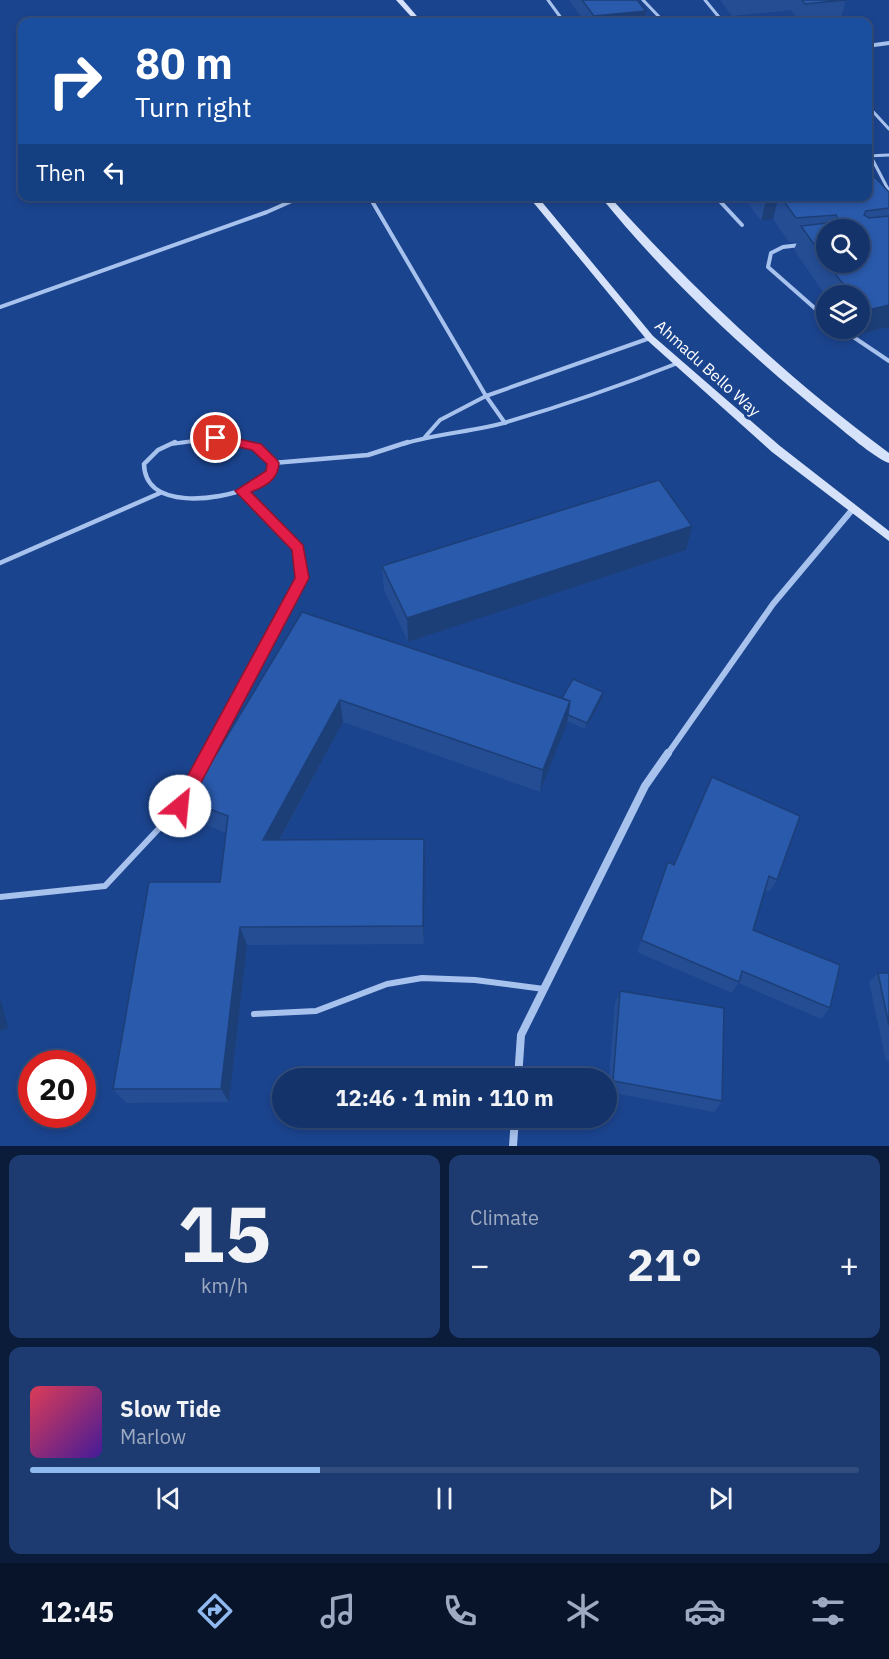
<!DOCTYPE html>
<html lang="en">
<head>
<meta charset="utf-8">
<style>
  body { margin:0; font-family:"IBM Plex Sans",sans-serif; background:#1d3b70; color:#f1f3f6; height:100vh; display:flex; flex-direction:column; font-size:22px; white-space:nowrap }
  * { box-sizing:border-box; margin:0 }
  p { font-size:20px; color:#9daac1 }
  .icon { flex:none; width:33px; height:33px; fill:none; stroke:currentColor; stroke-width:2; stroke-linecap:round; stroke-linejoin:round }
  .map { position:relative; height:1146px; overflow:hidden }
  .drawer { display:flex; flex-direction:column; gap:9px; padding:9px; background:#0b1c3a; flex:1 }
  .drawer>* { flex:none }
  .banner { position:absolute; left:18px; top:18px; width:854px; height:183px; border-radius:12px; box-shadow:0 3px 9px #0003,0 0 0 2px #334e7e; background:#1a4fa0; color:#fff; overflow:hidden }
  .tools { position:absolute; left:816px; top:219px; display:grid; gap:12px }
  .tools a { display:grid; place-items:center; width:54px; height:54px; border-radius:50%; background:#14336a; box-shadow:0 3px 9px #0003,0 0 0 2px #334e7e; font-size:30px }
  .speed { position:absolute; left:18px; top:1050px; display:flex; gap:12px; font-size:30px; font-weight:700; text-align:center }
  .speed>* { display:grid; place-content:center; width:78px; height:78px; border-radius:50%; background:#14336a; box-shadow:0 3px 9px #0003,0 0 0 2px #334e7e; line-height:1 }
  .speed .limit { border:9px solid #d22; background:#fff; color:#111 }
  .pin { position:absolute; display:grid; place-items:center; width:51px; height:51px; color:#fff; margin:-26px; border:3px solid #fff; border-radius:50%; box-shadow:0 2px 6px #0007 }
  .me { position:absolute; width:66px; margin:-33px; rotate:28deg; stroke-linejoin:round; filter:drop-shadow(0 0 4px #0008) }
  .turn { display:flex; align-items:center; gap:21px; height:126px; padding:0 18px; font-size:27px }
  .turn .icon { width:78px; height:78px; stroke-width:2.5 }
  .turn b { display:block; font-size:42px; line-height:51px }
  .then { display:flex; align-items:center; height:57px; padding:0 18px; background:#0003; gap:12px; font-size:22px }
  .big { font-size:45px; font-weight:700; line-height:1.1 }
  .drawer .card { flex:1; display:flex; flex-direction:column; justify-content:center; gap:9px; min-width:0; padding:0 21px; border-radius:12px; background:#1d3b70 }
  .drawer .dial { align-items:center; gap:0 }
  .dial b { font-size:78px; line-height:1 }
  .song { display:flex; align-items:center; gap:18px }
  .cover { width:72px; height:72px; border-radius:9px; background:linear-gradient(135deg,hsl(350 70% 55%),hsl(260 70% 35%)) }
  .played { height:6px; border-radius:3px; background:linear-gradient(90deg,#90b9f0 35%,#334e7e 35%) }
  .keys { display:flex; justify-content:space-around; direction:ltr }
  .heat { display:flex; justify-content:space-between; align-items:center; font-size:33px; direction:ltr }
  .drawer .tiles { flex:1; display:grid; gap:9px; grid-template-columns:1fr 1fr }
  .card:last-child { grid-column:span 2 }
  .trip { position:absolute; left:272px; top:1068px; width:345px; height:60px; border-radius:30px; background:#14336a; box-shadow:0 3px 9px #0003,0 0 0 2px #334e7e; font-weight:700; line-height:60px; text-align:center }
  .dock { display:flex; height:96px; justify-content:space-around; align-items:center; background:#08142a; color:#9daac1 }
  .dock .icon { width:42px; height:42px }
  .dock .active { color:#90b9f0 }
  .dock b { font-size:27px; color:#f1f3f6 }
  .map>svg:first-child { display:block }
</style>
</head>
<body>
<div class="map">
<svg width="889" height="1146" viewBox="0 0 889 1146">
  <rect width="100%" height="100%" fill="#1b448e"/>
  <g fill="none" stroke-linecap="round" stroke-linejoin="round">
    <!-- service-far3 -->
    <g stroke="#a8c2ee" stroke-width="3">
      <polyline points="548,0 564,22"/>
      <polyline points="643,0 664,22"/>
      <polyline points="705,0 723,22"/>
      <polyline points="867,105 889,129"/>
      <polyline points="867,149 889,191"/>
      <polyline points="867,156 889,155"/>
    </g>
    <!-- service-far2 -->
    <g stroke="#a8c2ee" stroke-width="4">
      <polyline points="369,196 486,396 505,423"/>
      <polyline points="715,196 742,225"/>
      <polyline points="800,245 783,247 771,253 768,267 826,318"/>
      <polyline points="0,307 267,212 303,196"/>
      <polyline points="840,328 889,361"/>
      <polyline points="425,437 440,420 486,396 650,338"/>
      <polyline points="171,444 216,438 242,444"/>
      <path d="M403 444C437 433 473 432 507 422 565 405 622 385 678 363"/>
    </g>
    <!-- service-far1 -->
    <g stroke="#a8c2ee" stroke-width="4.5">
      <path d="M175 442 158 450 144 464C145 511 219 500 248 488 257 485 265 479 272 473L273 463 256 447 236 442"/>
      <polyline points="273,463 368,455 408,442"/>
      <polyline points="0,563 160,493"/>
      <polyline points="207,755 302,578 298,548 242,491"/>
    </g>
    <!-- service -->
    <g stroke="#a8c2ee" stroke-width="6">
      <polyline points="0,897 105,886 180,806 208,753"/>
      <polyline points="254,1014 316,1011 387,984 422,978 475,980 544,989"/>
    </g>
    <!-- minor-far1 -->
    <polyline stroke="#a8c2ee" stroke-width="6" points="667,755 773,604 852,510"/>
    <!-- minor -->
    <g stroke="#a8c2ee" stroke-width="8">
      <polyline points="518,1078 521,1035 645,786 668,753"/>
      <polyline points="513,1146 515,1118"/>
    </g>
    <!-- tertiary -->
    <polygon fill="#a8c2ee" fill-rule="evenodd" points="889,41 889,45 867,48 867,44"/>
    <!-- secondary -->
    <g fill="#d5e2fa" fill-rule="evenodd">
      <polygon points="396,0 403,0 422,22 416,22"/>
      <polygon points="528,196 537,196 653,336 780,446 889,531 889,541 772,452 647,340"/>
      <path d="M600 196H609C695 291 786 377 889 453V463C873 457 844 431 830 420 747 353 667 279 600 196Z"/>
    </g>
  </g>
  <!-- wall -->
  <g fill="#244d94" fill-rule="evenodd">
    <polygon points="569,0 637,0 646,11 644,22 585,22"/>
    <polygon points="720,0 846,0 841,18 800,22 791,10 732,16"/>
    <path d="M889 192V327L859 334 854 328H860V296H826L794 250 797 242H789L773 219 761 221 743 196H867ZM826 230 860 262H826Z"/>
    <polygon points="686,550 408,642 384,590 382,566"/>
    <polygon points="302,612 562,698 603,692 602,699 585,729 567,721 540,792 343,722 280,840 425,858 424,944 247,945 229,1102 126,1103 113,1089 220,882 226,833 196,821 188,801"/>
    <polygon points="712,777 777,880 769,892 765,890 753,930 830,1008 821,1019 738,983 732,993 637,952 668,862 674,865"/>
    <polygon points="878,973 889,973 889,1061 886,1061 869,982"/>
    <polygon points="620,991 722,1101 714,1112 608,1092 615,1003"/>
  </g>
  <!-- shaded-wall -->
  <g fill="#1d3f78">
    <polygon points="646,11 644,22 594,22 594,16"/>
    <polygon points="779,196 773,219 761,221 767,197"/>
    <polygon points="889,305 889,327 859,334 868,310"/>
    <polygon points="692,526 686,550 408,642 407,618"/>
    <polygon points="603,692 602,699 585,729 587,723"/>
    <polygon points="340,700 343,722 269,859 263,840"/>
    <polygon points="570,701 567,723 540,792 543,770"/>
    <polygon points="424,839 425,858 424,944 423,926"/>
    <polygon points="240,927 247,945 229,1102 221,1089"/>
    <polygon points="0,997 8,1028 0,1031"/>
  </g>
  <!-- building -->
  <g fill="#2a5aac" stroke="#1d3f78" stroke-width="1.5">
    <polygon points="582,0 637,0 646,11 594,16"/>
    <polygon points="802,0 846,0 805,4"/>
    <polygon points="867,169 889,192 889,208 866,211 864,215 869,218 889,216 889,305 868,310 860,301 860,296 855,296 840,280 827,262 860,262 860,230 826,230 826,261 801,226 835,222 838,219 836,215 796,218 780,196 867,196"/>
    <polygon points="659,480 692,526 407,618 382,566"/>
    <polygon points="302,612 570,701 543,770 340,700 263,840 424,839 423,926 240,927 221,1089 113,1089 149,882 220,882 228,816 188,801"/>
    <polygon points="573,679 603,692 587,723 568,715 570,701 562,698"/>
    <polygon points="712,777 800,816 777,880 769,876 753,930 840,965 830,1008 742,971 739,982 641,940 668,862 674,865"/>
    <polygon points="878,973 889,973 889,1025"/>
    <polygon points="620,991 724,1008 722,1101 613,1081"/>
  </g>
  <!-- route -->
  <path fill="#e11d48" stroke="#92132f" stroke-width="1.5" d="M216 434 261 444 277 460 279 463C278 480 266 486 251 492L303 545 309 578 186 811 180 813 174 811 172 806 174 801 295 578 292 550 235 491 266 471 267 464 252 450 211 441 210 438Z"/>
  <g text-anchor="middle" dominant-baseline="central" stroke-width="6" stroke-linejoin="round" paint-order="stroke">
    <!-- street labels -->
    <g font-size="16" fill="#fff" stroke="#1b448e">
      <text transform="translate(708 368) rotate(42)">Ahmadu Bello Way</text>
    </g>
  </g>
</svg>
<div class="tools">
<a><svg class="icon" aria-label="search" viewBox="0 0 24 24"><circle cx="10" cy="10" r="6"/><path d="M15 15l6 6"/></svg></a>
<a><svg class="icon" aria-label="layers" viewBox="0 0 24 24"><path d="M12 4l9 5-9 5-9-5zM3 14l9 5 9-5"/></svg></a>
</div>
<div class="speed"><div class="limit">20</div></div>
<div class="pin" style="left:216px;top:438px;background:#d93025"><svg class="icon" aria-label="arrive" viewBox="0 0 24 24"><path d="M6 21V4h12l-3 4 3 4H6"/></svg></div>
<svg class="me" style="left:180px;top:806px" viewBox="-20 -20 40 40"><circle r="19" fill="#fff"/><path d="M0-13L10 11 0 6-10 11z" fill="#e11d48"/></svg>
<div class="trip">12:46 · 1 min · 110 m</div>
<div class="banner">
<div class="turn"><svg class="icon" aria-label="right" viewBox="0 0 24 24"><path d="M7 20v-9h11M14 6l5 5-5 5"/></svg><div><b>80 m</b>Turn right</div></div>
<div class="then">Then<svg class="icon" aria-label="left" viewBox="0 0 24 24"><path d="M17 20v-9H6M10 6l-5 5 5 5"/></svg></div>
</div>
</div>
<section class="drawer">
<div class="tiles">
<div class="card dial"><b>15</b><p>km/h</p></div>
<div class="card"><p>Climate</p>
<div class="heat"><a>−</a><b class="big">21°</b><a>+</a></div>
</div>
<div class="card">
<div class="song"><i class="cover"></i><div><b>Slow Tide</b><p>Marlow</p></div></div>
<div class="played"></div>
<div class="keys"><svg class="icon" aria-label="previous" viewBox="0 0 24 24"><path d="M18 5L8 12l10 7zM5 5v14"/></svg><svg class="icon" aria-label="pause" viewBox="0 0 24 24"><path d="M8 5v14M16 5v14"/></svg><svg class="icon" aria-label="next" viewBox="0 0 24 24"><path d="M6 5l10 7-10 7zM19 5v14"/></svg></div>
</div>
</div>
</section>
<nav class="dock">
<b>12:45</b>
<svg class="icon active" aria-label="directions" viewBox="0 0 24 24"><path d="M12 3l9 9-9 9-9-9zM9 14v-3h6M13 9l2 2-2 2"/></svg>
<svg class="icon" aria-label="music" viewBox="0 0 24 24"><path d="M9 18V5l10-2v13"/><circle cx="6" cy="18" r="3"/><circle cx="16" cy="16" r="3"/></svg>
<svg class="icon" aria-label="phone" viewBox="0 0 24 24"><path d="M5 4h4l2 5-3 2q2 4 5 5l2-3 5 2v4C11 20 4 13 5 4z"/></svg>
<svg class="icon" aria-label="climate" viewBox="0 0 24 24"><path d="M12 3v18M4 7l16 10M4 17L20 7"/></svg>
<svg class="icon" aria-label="car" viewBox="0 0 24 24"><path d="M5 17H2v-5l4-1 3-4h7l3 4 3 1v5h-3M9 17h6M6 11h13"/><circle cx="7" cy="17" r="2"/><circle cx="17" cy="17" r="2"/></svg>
<svg class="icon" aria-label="filters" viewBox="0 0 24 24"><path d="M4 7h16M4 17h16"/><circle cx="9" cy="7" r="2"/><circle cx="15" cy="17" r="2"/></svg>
</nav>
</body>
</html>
